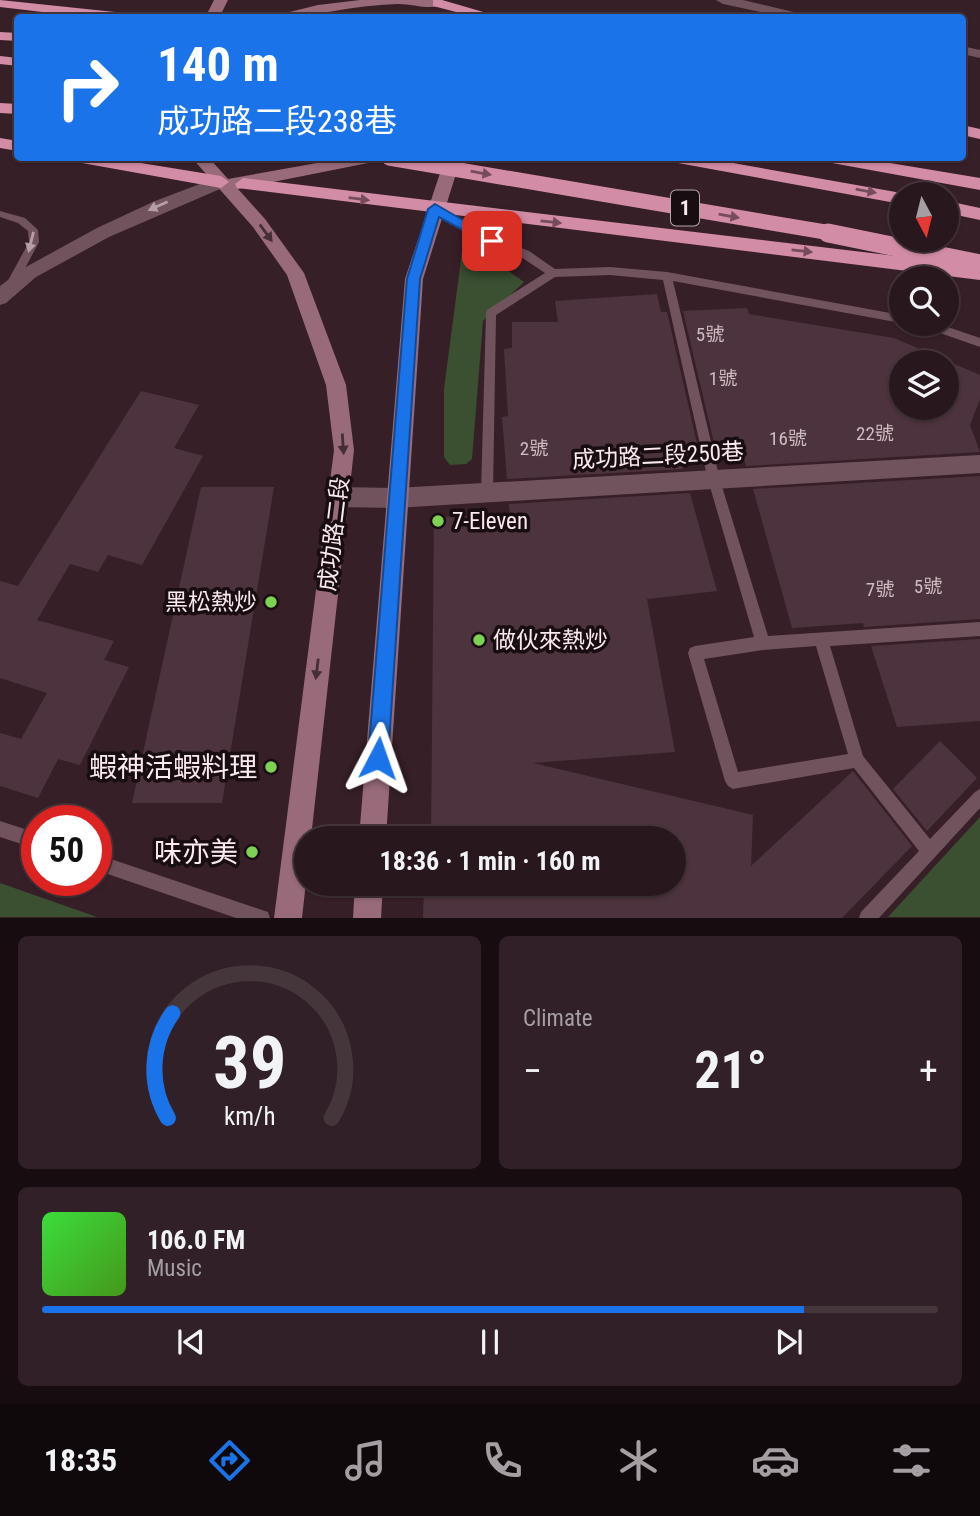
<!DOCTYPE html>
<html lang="en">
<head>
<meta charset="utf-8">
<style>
  body { margin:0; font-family:"Roboto Condensed","Noto Sans TC",sans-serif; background:#312027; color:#f1f3f6; height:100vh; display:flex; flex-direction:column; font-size:26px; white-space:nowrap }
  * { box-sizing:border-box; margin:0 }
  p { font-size:23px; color:#a59fa4 }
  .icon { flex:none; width:38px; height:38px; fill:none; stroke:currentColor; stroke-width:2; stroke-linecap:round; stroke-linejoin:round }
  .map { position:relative; height:918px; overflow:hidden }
  .sheet { display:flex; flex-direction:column; gap:18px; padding:18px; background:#170d10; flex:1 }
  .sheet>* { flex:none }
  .hud { position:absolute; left:14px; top:14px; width:952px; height:147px; border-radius:7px; box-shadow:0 2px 5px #0004,0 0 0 2px #45363c; background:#1a73e8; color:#fff; overflow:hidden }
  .needle { width:46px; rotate:173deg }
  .fabs { position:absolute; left:889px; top:182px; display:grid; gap:14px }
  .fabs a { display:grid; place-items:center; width:70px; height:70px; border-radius:50%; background:#29171e; box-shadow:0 2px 5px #0004,0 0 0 2px #45363c; font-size:35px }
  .speed { position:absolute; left:21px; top:805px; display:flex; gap:14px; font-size:35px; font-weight:700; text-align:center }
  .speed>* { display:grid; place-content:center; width:91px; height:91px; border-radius:50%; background:#29171e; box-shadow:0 2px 5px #0004,0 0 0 2px #45363c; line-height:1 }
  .speed .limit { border:10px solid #d22; background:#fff; color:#111 }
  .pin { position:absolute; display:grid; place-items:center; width:60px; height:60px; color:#fff; margin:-30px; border-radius:14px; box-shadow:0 4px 10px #0006 }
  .me { position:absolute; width:77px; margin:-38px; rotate:4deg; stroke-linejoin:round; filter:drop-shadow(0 0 5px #0008) }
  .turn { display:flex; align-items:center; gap:24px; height:147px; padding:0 28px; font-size:32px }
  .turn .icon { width:91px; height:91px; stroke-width:2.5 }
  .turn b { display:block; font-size:49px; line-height:60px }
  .big { font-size:52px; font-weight:700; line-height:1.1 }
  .sheet .tile { flex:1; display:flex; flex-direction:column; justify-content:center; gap:10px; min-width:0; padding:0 24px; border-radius:10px; background:#312027 }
  .sheet .dial { align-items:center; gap:0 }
  .dial svg { height:182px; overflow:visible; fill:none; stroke:#45363c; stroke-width:7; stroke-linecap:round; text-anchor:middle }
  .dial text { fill:#f1f3f6; stroke:none }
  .song { display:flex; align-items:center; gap:21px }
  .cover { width:84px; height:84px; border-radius:10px; background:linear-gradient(135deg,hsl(120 70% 55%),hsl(100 70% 35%)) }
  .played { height:7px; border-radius:4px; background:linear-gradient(90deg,#1a73e8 85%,#45363c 85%) }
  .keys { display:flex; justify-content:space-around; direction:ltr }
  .heat { display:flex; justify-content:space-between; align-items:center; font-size:38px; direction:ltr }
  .sheet .tiles { flex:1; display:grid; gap:18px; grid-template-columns:1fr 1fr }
  .tile:last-child { grid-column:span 2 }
  .trip { position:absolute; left:294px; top:826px; width:392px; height:70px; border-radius:35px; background:#29171e; box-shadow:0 2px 5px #0004,0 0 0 2px #45363c; font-weight:700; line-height:70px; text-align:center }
  .dock { display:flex; height:112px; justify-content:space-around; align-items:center; background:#10090c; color:#a59fa4 }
  .dock .icon { width:49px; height:49px }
  .dock .current { color:#1a73e8 }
  .dock b { font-size:32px; color:#f1f3f6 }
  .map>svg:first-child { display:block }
</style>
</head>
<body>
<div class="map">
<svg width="980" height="918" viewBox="0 0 980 918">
  <rect width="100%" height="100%" fill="#371f28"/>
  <!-- green -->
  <g fill="#3a5031">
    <polygon points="462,252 504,268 524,282 483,321 472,459 466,464 450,465 444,457 444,389"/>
    <polygon points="980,817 980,917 888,917"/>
    <polygon points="0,883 97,917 0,917"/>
  </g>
  <!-- building -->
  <g fill="#4d333d" fill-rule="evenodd">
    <polygon points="657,294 661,312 667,312 701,461 681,462 683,469 507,479 502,417 508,416 504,349 512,348 512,322 558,322 555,301"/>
    <path d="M747 308 749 314 894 338 980 375V399L970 425 980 452 746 466 744 459 718 460 683 311ZM901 362H947V408H901Z"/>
    <polygon points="141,391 199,405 174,448 203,456 142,565 108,555 98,572 70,564 37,620 114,641 104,660 129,667 80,765 58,759 38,798 0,786 0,733 21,739 47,693 0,678 0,581 18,586"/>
    <polygon points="980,476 980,619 864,627 863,623 792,628 753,489"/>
    <polygon points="201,487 274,487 222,803 132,803"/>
    <polygon points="690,493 717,591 647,599 675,752 533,763 753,815 751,866 853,771 912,846 842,918 423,918 424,889 430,888 430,884 674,884 674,838 431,838 434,517 510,515 509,504"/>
    <polygon points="980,639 980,721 897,727 871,646"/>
    <polygon points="940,741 977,778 927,831 893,789"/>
  </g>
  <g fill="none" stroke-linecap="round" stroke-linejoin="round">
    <!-- lane -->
    <g fill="#70535d" fill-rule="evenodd">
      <path d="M435 206 496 238 529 251 555 269 610 267 667 272 901 315V323L673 281 720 480 768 636 980 622V636L830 646 863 756 930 839 975 792 980 789V808L879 918H859L861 912 919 851 854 768 733 789 728 786 725 781 688 653 690 648 695 646 754 637 708 480 663 280 610 275 555 277 496 315 493 492 491 496 487 498 483 496 481 492 486 313 487 310 545 273 521 257 488 244 432 211V207ZM816 646 848 754 738 772 704 659 763 650Z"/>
      <polygon points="0,211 25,218 38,230 39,242 14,289 10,290 5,286 29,242 28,231 18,223 0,217"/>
      <polygon points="922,324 939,324 980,338 980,347 923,327"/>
      <polygon points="0,821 37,833 37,849 0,837"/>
      <polygon points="96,854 262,910 268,912 270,918 236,918 96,870"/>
    </g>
    <!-- street -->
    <g fill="#70535d" fill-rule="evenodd">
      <polygon points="716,0 743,0 819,18 789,18 723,4"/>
      <polygon points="962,46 980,50 980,58 962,54"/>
      <polygon points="221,176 227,178 229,182 227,186 109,237 36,277 6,303 0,305 0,286 24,268 97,228 155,201"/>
      <polygon points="980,455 980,473 395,508 338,507 330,504 327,497 330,490 338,487 395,488"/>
    </g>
    <!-- secondary -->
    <g fill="#986a7a" fill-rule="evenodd">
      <polygon points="214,0 228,0 219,18 205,18"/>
      <path d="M360 0H442L445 3C434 12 411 3 397 4 353 5 310 18 265 18L318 5Z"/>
      <polygon points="192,158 209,158 228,179 345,158 376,158 368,163 238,189 265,219 304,273 346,385 354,450 311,838 306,838 306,882 302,918 274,918 334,450 326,385 287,275 253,227"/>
      <polygon points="445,158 461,158 423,279 386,838 359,838 405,279"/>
      <polygon points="355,884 383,884 381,918 353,918"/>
    </g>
    <!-- highway -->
    <g fill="#d38ca6" fill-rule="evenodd">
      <polygon points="0,0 134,14 141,18 93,18 0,7"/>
      <polygon points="433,0 442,0 504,18 479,18 433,6"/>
      <polygon points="0,32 18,33 18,41 0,40"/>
      <polygon points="0,56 18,58 18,66 0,64"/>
      <polygon points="0,103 18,104 18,114 0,113"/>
      <polygon points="962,125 980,129 980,139 962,135"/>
      <polygon points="0,138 18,141 18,151 0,148"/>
      <polygon points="74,158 110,158 221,176 229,182 221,188 82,163"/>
      <polygon points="670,158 705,158 907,194 901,194 901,204 678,163"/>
      <polygon points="824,158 860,158 980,178 980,190 832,163"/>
      <polygon points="243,178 980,266 980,280 237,188 235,184"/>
      <polygon points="947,201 980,208 980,220 947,213"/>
    </g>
    <!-- highway-bridge-far1 -->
    <polyline stroke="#d38ca6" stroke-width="15" points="389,158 837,234"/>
    <!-- highway-bridge -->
    <polyline stroke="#d38ca6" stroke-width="19" points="828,233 980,264"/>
  </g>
  <!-- one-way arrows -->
  <defs><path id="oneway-solid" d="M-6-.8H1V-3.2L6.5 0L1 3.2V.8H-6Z" transform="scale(1.75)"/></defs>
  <g fill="#764c5c">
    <use href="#oneway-solid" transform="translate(481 173) rotate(10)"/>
    <use href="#oneway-solid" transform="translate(866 191) rotate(10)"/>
    <use href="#oneway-solid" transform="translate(359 199) rotate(7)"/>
    <use href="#oneway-solid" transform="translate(729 216) rotate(10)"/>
    <use href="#oneway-solid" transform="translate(551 222) rotate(6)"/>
    <use href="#oneway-solid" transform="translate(802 251) rotate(6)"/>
  </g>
  <g fill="#b59ea6">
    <use href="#oneway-solid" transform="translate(158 206) rotate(156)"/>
    <use href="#oneway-solid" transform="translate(31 242) rotate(104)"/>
  </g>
  <g fill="#452e36">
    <use href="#oneway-solid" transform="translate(266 233) rotate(54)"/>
    <use href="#oneway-solid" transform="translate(343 444) rotate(86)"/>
    <use href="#oneway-solid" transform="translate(317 669) rotate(97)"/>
  </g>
  <!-- route -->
  <polygon fill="#1a73e8" stroke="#114b97" stroke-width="2" points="435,204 499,241 497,244 488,244 439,217 420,279 388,758 385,765 378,767 371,765 368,758 407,279 428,209"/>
  <!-- markers -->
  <g fill="#7ed153" stroke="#180d11" stroke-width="2.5">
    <circle cx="438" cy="521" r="7"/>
    <circle cx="271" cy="602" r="7"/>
    <circle cx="479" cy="640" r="7"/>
    <circle cx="271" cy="767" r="7"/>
    <circle cx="252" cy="852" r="7"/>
  </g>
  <g text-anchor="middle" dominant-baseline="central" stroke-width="7" stroke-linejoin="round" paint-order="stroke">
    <!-- number labels -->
    <g font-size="19" fill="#cfbcc2">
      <text x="710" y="334">5號</text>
      <text x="723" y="378">1號</text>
      <text x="875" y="433">22號</text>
      <text x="788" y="438">16號</text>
      <text x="534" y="448">2號</text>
      <text x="928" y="586">5號</text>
      <text x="880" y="589">7號</text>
    </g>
    <!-- shield labels -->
    <rect fill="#180d11" stroke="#b6a7ac" stroke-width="2" x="671" y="190.5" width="28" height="35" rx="5"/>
    <g font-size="21" font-weight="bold" fill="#fae9ee">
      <text x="685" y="208">1</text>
    </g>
    <!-- street labels -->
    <g font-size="23" fill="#fae9ee" stroke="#180d11">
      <text transform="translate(658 456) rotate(-3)">成功路二段250巷</text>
      <text transform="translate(334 534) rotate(-83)">成功路二段</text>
    </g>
    <!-- poi labels -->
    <g font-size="23" fill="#fae9ee" stroke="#180d11" text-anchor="start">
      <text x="452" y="521">7-Eleven</text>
      <text x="257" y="602" text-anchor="end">黑松熱炒</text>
      <text x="493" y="640">做伙來熱炒</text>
    </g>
    <!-- near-poi labels -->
    <g font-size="28" fill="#fae9ee" stroke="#180d11" text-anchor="end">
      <text x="257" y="767">蝦神活蝦料理</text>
      <text x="238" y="852">味亦美</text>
    </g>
  </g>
</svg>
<div class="fabs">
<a><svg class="needle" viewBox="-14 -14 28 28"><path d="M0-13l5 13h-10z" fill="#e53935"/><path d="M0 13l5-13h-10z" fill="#a59fa4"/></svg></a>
<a><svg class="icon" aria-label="search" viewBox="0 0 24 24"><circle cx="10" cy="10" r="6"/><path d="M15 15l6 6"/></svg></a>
<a><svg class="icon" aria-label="layers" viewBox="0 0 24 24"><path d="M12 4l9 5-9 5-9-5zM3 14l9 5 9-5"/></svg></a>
</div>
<div class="speed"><div class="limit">50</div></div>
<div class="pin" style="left:492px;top:241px;background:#d93025"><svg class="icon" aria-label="arrive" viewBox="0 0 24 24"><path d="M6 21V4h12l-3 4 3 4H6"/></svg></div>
<svg class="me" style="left:378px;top:758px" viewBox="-20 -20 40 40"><path d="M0-17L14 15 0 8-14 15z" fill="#1a73e8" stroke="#fff" stroke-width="4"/></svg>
<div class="trip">18:36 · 1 min · 160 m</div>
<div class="hud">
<div class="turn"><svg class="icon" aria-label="right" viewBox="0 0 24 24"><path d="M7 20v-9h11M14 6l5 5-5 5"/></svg><div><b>140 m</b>成功路二段238巷</div></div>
</div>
</div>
<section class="sheet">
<div class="tiles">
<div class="tile dial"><svg viewBox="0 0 100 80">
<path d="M14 69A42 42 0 1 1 86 69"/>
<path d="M14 69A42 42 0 0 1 16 23" stroke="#1a73e8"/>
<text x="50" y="56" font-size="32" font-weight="700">39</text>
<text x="50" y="72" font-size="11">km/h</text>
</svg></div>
<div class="tile"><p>Climate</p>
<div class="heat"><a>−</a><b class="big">21°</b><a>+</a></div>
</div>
<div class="tile">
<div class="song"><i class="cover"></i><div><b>106.0 FM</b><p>Music</p></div></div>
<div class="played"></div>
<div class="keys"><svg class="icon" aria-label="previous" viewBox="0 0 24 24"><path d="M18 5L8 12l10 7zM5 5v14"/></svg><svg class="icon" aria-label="pause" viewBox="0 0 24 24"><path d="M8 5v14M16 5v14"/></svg><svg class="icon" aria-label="next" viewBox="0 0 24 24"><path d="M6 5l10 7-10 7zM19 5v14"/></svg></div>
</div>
</div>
</section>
<nav class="dock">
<b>18:35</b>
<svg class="icon current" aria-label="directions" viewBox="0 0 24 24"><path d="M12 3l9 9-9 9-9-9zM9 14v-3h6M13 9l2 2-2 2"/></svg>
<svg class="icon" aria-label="music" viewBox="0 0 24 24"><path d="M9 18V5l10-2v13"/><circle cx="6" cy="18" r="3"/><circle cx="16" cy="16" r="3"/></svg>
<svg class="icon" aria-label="phone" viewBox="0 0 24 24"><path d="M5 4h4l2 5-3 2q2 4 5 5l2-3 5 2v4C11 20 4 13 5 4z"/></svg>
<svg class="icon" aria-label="climate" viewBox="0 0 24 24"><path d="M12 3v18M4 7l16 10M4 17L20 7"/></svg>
<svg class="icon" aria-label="car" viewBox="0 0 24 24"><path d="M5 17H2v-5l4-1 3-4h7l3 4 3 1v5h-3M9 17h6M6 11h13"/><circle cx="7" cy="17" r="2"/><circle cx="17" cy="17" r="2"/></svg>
<svg class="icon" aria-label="filters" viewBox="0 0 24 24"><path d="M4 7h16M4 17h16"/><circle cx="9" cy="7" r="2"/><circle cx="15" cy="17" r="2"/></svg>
</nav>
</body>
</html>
